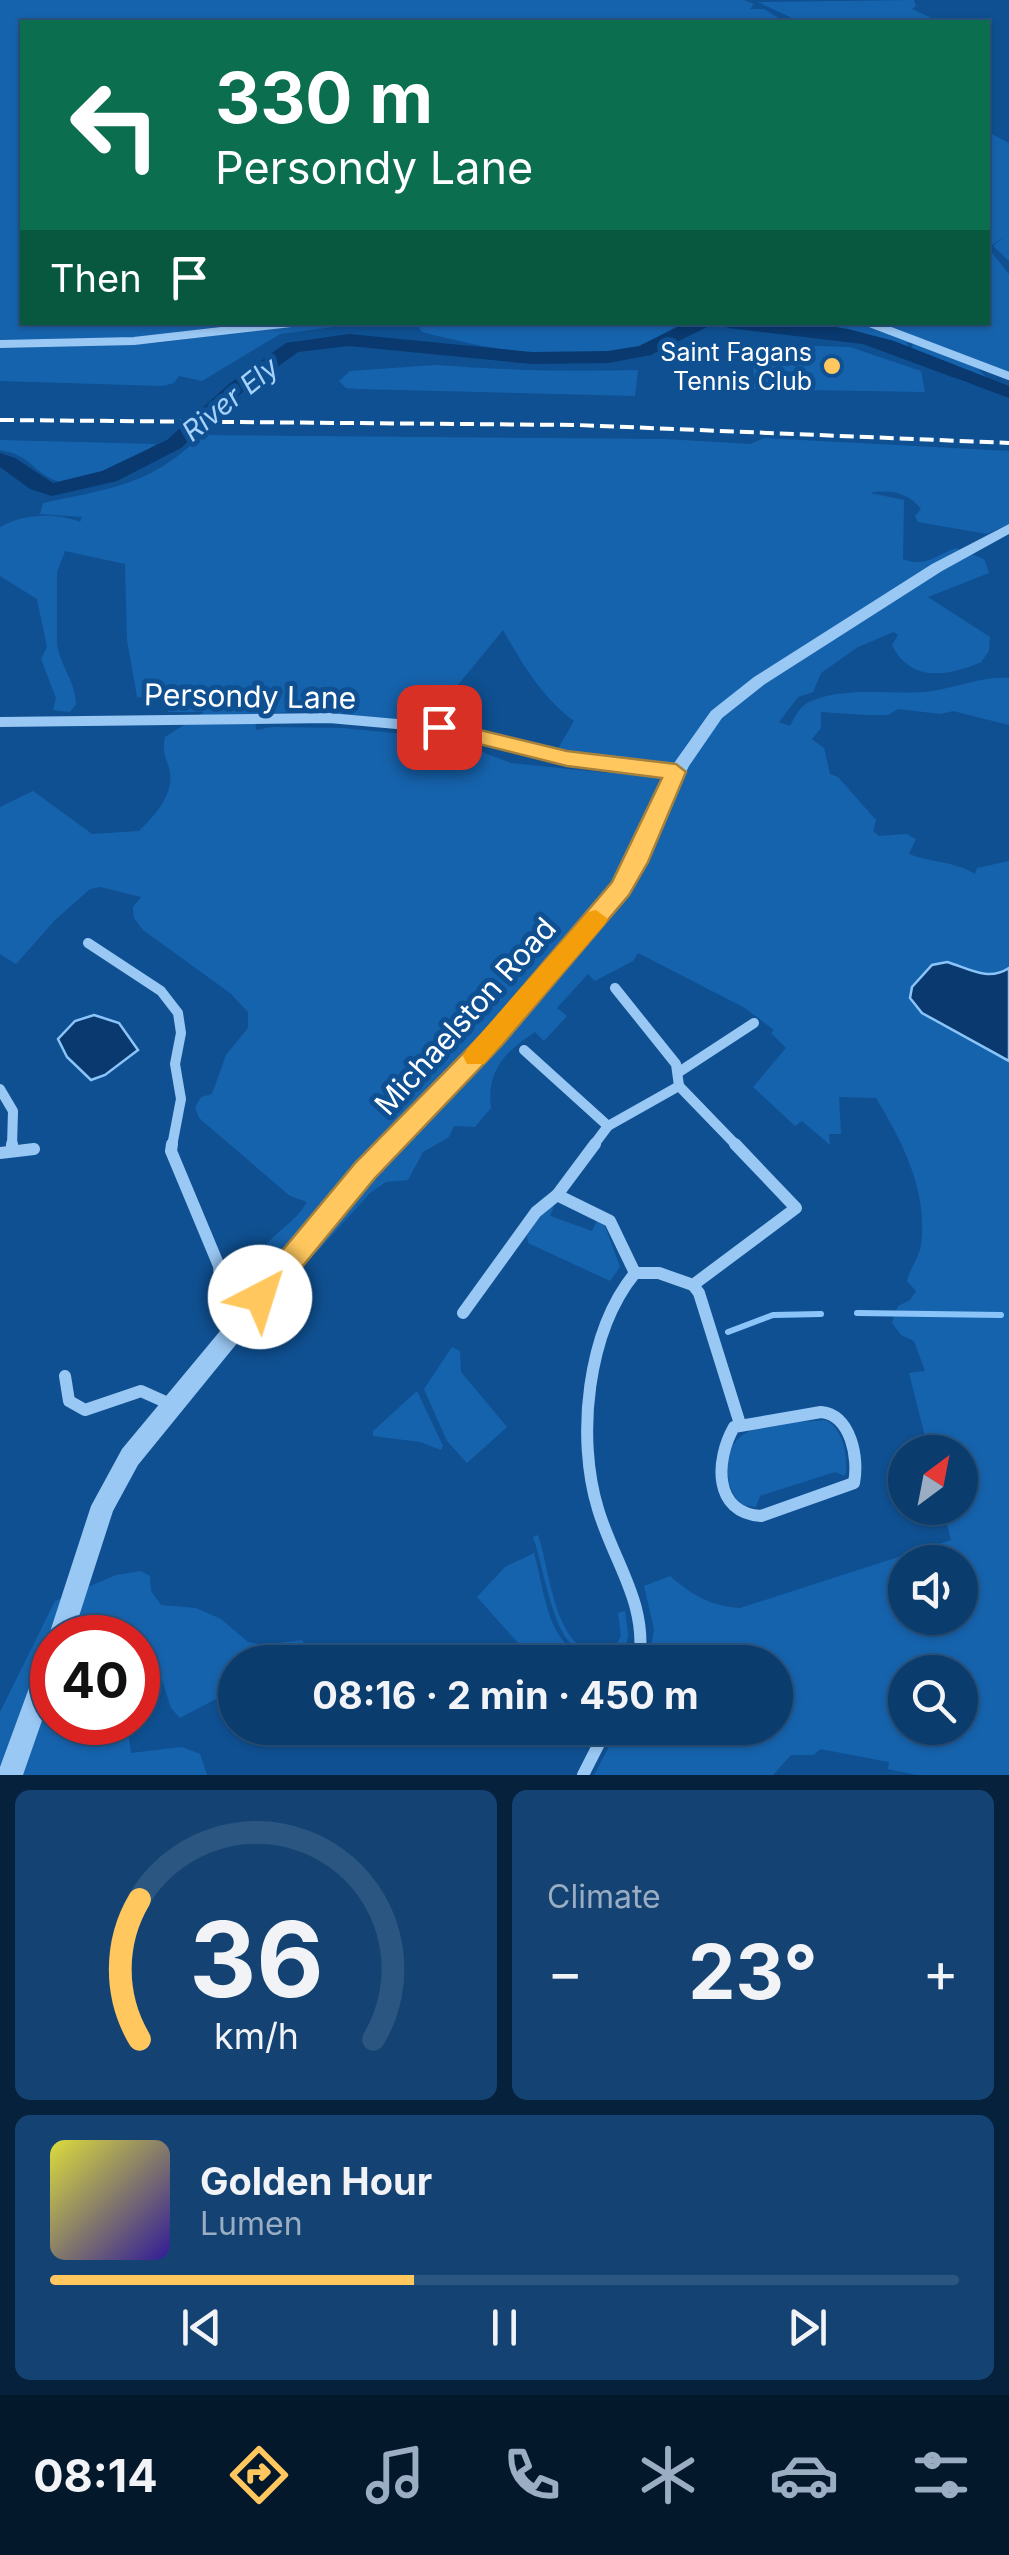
<!DOCTYPE html>
<html lang="en">
<head>
<meta charset="utf-8">
<style>
  body { margin:0; font-family:Inter,sans-serif; background:#144373; color:#f1f3f6; height:100vh; display:flex; flex-direction:column; font-size:38px; white-space:nowrap }
  * { box-sizing:border-box; margin:0 }
  p { font-size:32px; color:#9aadc2 }
  .icon { flex:none; width:55px; height:55px; fill:none; stroke:currentColor; stroke-width:2; stroke-linecap:round; stroke-linejoin:round }
  .map { position:relative; height:1775px; overflow:hidden }
  .drawer { display:flex; flex-direction:column; gap:15px; padding:15px; background:#06213c; flex:1 }
  .drawer>* { flex:none }
  .top-card { position:absolute; left:20px; top:20px; width:970px; height:305px; border-radius:0px; box-shadow:0 2px 8px #0004,0 0 0 2px #2b5681; background:#0b6e4f; color:#fff; overflow:hidden }
  .needle { width:65px; rotate:32deg }
  .controls { position:absolute; left:888px; top:1435px; display:grid; gap:20px }
  .controls a { display:grid; place-items:center; width:90px; height:90px; border-radius:50%; background:#0b3c6e; box-shadow:0 2px 8px #0004,0 0 0 2px #2b5681; font-size:50px }
  .speed { position:absolute; left:30px; top:1615px; display:flex; gap:20px; font-size:50px; font-weight:700; text-align:center }
  .speed>* { display:grid; place-content:center; width:130px; height:130px; border-radius:50%; background:#0b3c6e; box-shadow:0 2px 8px #0004,0 0 0 2px #2b5681; line-height:1 }
  .speed .limit { border:15px solid #d22; background:#fff; color:#111 }
  .pin { position:absolute; display:grid; place-items:center; width:85px; height:85px; color:#fff; margin:-42px; border-radius:20px; box-shadow:0 5px 15px #0006 }
  .me { position:absolute; width:110px; margin:-55px; rotate:40deg; stroke-linejoin:round; filter:drop-shadow(0 0 8px #0008) }
  .turn { display:flex; align-items:center; gap:35px; height:210px; padding:0 30px; font-size:45px }
  .turn .icon { width:130px; height:130px; stroke-width:2.5 }
  .turn b { display:block; font-size:70px; line-height:85px }
  .then { display:flex; align-items:center; height:95px; padding:0 30px; background:#0003; gap:20px; font-size:38px }
  .big { font-size:75px; font-weight:700; line-height:1.1 }
  .drawer .card { flex:1; display:flex; flex-direction:column; justify-content:center; gap:15px; min-width:0; padding:0 35px; border-radius:15px; background:#144373 }
  .drawer .dial { align-items:center; gap:0 }
  .dial svg { height:260px; overflow:visible; fill:none; stroke:#2b5681; stroke-width:7; stroke-linecap:round; text-anchor:middle }
  .dial text { fill:#f1f3f6; stroke:none }
  .song { display:flex; align-items:center; gap:30px }
  .cover { width:120px; height:120px; border-radius:15px; background:linear-gradient(135deg,hsl(60 70% 55%),hsl(250 70% 35%)) }
  .played { height:10px; border-radius:5px; background:linear-gradient(90deg,#ffc75d 40%,#2b5681 40%) }
  .keys { display:flex; justify-content:space-around; direction:ltr }
  .heat { display:flex; justify-content:space-between; align-items:center; font-size:55px; direction:ltr }
  .drawer .tiles { flex:1; display:grid; gap:15px; grid-template-columns:1fr 1fr }
  .card:last-child { grid-column:span 2 }
  .trip { position:absolute; left:218px; top:1645px; width:575px; height:100px; border-radius:50px; background:#0b3c6e; box-shadow:0 2px 8px #0004,0 0 0 2px #2b5681; font-weight:700; line-height:100px; text-align:center }
  .menu { display:flex; height:160px; justify-content:space-around; align-items:center; background:#04182c; color:#9aadc2 }
  .menu .icon { width:70px; height:70px }
  .menu .selected { color:#ffc75d }
  .menu b { font-size:45px; color:#f1f3f6 }
  .map>svg:first-child { display:block }
</style>
</head>
<body>
<div class="map">
<svg width="1009" height="1775" viewBox="0 0 1009 1775">
  <rect width="100%" height="100%" fill="#0f5092"/>
  <!-- green -->
  <g fill="#1663ad" fill-rule="evenodd">
    <polygon points="0,0 744,0 754,4 750,9 764,9 785,22 792,18 758,2 914,0 916,6 912,9 940,22 22,22 22,322 272,323 143,337 0,340"/>
    <path d="M988 132 1009 143V261L993 246 1005 236 988 248 1009 274V377L975 366 994 385C977 388 952 381 942 367L926 365 923 355 911 352 913 343H907L909 349H893L892 343 869 342C852 325 826 326 808 332L798 325 762 323 988 322Z"/>
    <polygon points="325,322 364,323 280,334 202,381 179,376 174,383 163,386 0,381 0,348 156,343"/>
    <path d="M382 323H685C668 329 654 341 636 347 567 366 489 349 422 332L418 326Z"/>
    <polygon points="753,344 850,347 921,371 925,392 754,389"/>
    <path d="M436 365C504 370 570 372 638 370L635 396 358 389 346 388 339 381 350 371Z"/>
    <path d="M201 435 665 439 750 444 764 438 1009 451V524L987 534 918 522 915 516 921 509C909 493 890 489 870 493L904 500 903 559C926 568 934 556 956 548L984 559 989 573 928 597 990 637 989 651 981 662C947 677 910 682 892 645L898 635 894 632 858 647 821 673 813 692 798 697 779 722 790 726C795 717 799 707 809 702 847 685 893 696 933 691 959 687 982 676 1009 678V725L953 711 941 714 898 709 888 715H867L821 712V728L812 739 824 748 830 774 838 777 876 820 873 831 879 836 906 834 916 839 909 854C932 863 954 861 975 874L977 868 1009 861V1775H917L888 1769 889 1762 820 1749 814 1755H791L773 1775H594L619 1728H775V1662H649L654 1629 644 1586 670 1576C692 1595 710 1606 740 1608L951 1540 943 1508H960V1452H929L909 1373 925 1371 914 1341 901 1335 892 1323 898 1306 910 1300 916 1291 907 1281C910 1268 919 1258 921 1245 928 1191 903 1143 876 1098L839 1097 841 1134H829L830 1145 802 1121 795 1126 753 1087 786 1048 771 1033 774 1030 745 1008 638 953 633 961 595 981 588 974 557 1008 567 1016 544 1041 535 1032C506 1051 486 1070 491 1108L475 1127 454 1126 449 1137 423 1152 408 1180 386 1182 370 1193 316 1253 291 1273 262 1286 242 1273 252 1248 264 1247C277 1231 297 1220 307 1202L290 1196 199 1118 195 1107 201 1097 212 1094 226 1055 248 1028V1012L230 993 143 930 134 918 133 907 141 897 100 887 90 889 55 920 16 964 0 954V807L33 791 92 834 139 831C155 815 176 793 169 768 165 755 162 751 165 737L204 712H168L166 700 137 697 127 640 125 564 65 551 57 572V644C60 666 75 680 76 704L70 712 53 710 56 698 41 659 47 647 37 599 0 576V527C22 514 56 512 80 522L82 517 40 514 43 503C108 489 153 485 201 435ZM503 630C523 665 541 696 574 721L555 754 612 768 608 773 511 763 445 738 343 728 272 727 256 730 255 714 314 711 426 724ZM905 1562H960V1618H905ZM905 1672H960V1728H905Z"/>
    <path d="M0 440 156 444C137 458 78 490 54 480 30 469 32 456 0 450Z"/>
    <polygon points="554,1206 550,1216 592,1231 597,1221 605,1226 620,1267 610,1281 528,1243 527,1236 545,1208"/>
    <polygon points="452,1347 460,1351 461,1372 507,1427 467,1463 447,1441 424,1389"/>
    <polygon points="417,1391 443,1446 441,1450 420,1442 373,1436 373,1431"/>
    <path d="M825 1420C843 1427 849 1458 845 1476L835 1472 760 1496 756 1507 741 1505C731 1492 726 1479 728 1462 732 1417 791 1424 825 1420Z"/>
    <path d="M538 1535C551 1571 555 1670 614 1649L621 1636 618 1613 625 1611 628 1635 624 1661C609 1654 590 1658 577 1649 551 1632 544 1566 533 1537Z"/>
    <path d="M534 1553C548 1604 547 1658 610 1662H535L477 1597 505 1567Z"/>
    <polygon points="141,1571 150,1576 151,1591 161,1605 196,1608 221,1619 248,1642 264,1645 302,1640 308,1649 308,1662 235,1662 235,1697 214,1700 180,1718 171,1708 162,1680 138,1708 138,1638 52,1638 52,1722 127,1723 131,1753 182,1747 200,1754 207,1775 0,1775 0,1712 55,1601 116,1575"/>
  </g>
  <!-- water -->
  <g fill="#09396e" stroke="#8bc4f8" stroke-width="2.5">
    <path d="M947 962C968 968 988 982 1009 968V1061L922 1013 910 998 912 987 932 965Z"/>
    <polygon points="94,1015 119,1023 138,1050 105,1075 91,1080 67,1057 58,1039 75,1021"/>
  </g>
  <g fill="none" stroke-linecap="round" stroke-linejoin="round">
    <!-- stream -->
    <g stroke="#8bc4f8" stroke-width="6">
      <polyline points="857,1313 1001,1315"/>
      <polyline points="728,1332 773,1315 821,1314"/>
    </g>
    <!-- river -->
    <g fill="#09396e" fill-rule="evenodd">
      <polygon points="688,322 717,322 651,355 608,363 532,364 349,346 298,352 243,392 181,448 117,481 52,496 30,489 0,467 0,453 15,458 53,483 102,471 167,440 229,384 286,343 349,334 532,352 608,351 639,346"/>
      <polygon points="719,322 805,322 848,329 894,341 1009,386 1009,398 863,344 728,328"/>
    </g>
    <!-- minor-far2 -->
    <g stroke="#9ac8f4" stroke-width="8">
      <polyline points="867,322 1009,376"/>
      <polyline points="0,344 134,341 300,322"/>
    </g>
    <!-- minor-far1 -->
    <g stroke="#9ac8f4" stroke-width="10">
      <polyline points="0,722 329,718 453,729 567,758 675,772"/>
      <polyline points="88,943 161,991 178,1013 181,1033 175,1064 181,1099 172,1146"/>
      <polyline points="615,988 676,1064 679,1086"/>
      <polyline points="524,1050 608,1126"/>
      <polyline points="679,1072 754,1023"/>
      <polyline points="0,1089 13,1111 12,1146"/>
      <polyline points="593,1146 608,1126 679,1086 737,1146"/>
    </g>
    <!-- minor -->
    <g stroke="#9ac8f4" stroke-width="12">
      <polyline points="172,1144 171,1151 219,1266 222,1306 239,1323"/>
      <polyline points="595,1144 557,1195 610,1221 635,1273"/>
      <polyline points="12,1151 12,1144"/>
      <polyline points="0,1153 34,1149"/>
      <polyline points="635,1273 659,1273 693,1285 796,1208 735,1144"/>
      <path d="M635 1273C587 1332 576 1437 598 1509 614 1563 648 1603 639 1662"/>
      <polyline points="693,1285 699,1293 740,1424"/>
      <polyline points="463,1313 536,1212 557,1195"/>
      <polyline points="65,1376 69,1401 85,1410 141,1391 170,1404"/>
      <path d="M821 1412C851 1415 859 1458 854 1483L761 1516C713 1513 715 1460 734 1427Z"/>
      <polyline points="583,1775 607,1728"/>
    </g>
    <!-- tertiary -->
    <polygon fill="#9ac8f4" fill-rule="evenodd" points="1009,524 1009,534 942,571 765,684 722,718 689,766 626,894 500,1043 373,1176 138,1465 113,1511 72,1638 52,1638 52,1692 23,1775 0,1775 0,1767 40,1658 43,1649 51,1646 48,1638 91,1506 122,1449 359,1164 486,1033 614,884 672,766 711,711 754,677 932,564"/>
    <!-- rail -->
    <polyline stroke="#fff" stroke-width="4" stroke-dasharray="14 6" stroke-linecap="butt" points="0,420 577,425 1009,443"/>
  </g>
  <!-- route -->
  <polygon fill="#ffc75d" stroke="#a6813c" stroke-width="2.5" points="439,720 567,751 676,764 686,772 648,862 629,895 502,1045 375,1178 270,1306 260,1310 251,1306 247,1297 251,1288 356,1162 485,1031 612,882 662,778 567,766 431,732 428,727 431,722"/>
  <!-- slow -->
  <polygon fill="#f59e0b" points="596,910 608,919 604,925 484,1064 467,1064 463,1056 467,1049 588,912"/>
  <!-- markers -->
  <circle fill="#ffc75d" stroke="#0f5092" stroke-width="4" cx="832" cy="366" r="10"/>
  <g text-anchor="middle" dominant-baseline="central" stroke-width="10" stroke-linejoin="round" paint-order="stroke">
    <!-- far-poi labels -->
    <g font-size="25" fill="#fff" stroke="#0f5092" text-anchor="end">
      <text x="812" y="352">Saint Fagans<tspan x="812" dy="29">Tennis Club</tspan></text>
    </g>
    <!-- far-water labels -->
    <g font-size="28" font-style="italic" fill="#a6d2fb" stroke="#0f5092">
      <text transform="translate(230 399) rotate(-39)">River Ely</text>
    </g>
    <!-- street labels -->
    <g font-size="30" fill="#fff" stroke="#0f5092">
      <text transform="translate(250 696) rotate(1)">Persondy Lane</text>
      <text transform="translate(465 1016) rotate(-48)">Michaelston Road</text>
    </g>
  </g>
</svg>
<div class="controls">
<a><svg class="needle" viewBox="-14 -14 28 28"><path d="M0-13l5 13h-10z" fill="#e53935"/><path d="M0 13l5-13h-10z" fill="#9aadc2"/></svg></a>
<a><svg class="icon" aria-label="sound" viewBox="0 0 24 24"><path d="M4 9h4l5-4v14l-5-4H4zM17 9q2 3 0 6"/></svg></a>
<a><svg class="icon" aria-label="search" viewBox="0 0 24 24"><circle cx="10" cy="10" r="6"/><path d="M15 15l6 6"/></svg></a>
</div>
<div class="speed"><div class="limit">40</div></div>
<div class="pin" style="left:439px;top:727px;background:#d93025"><svg class="icon" aria-label="arrive" viewBox="0 0 24 24"><path d="M6 21V4h12l-3 4 3 4H6"/></svg></div>
<svg class="me" style="left:260px;top:1297px" viewBox="-20 -20 40 40"><circle r="19" fill="#fff"/><path d="M0-13L10 11 0 6-10 11z" fill="#ffc75d"/></svg>
<div class="trip">08:16 · 2 min · 450 m</div>
<div class="top-card">
<div class="turn"><svg class="icon" aria-label="left" viewBox="0 0 24 24"><path d="M17 20v-9H6M10 6l-5 5 5 5"/></svg><div><b>330 m</b>Persondy Lane</div></div>
<div class="then">Then<svg class="icon" aria-label="arrive" viewBox="0 0 24 24"><path d="M6 21V4h12l-3 4 3 4H6"/></svg></div>
</div>
</div>
<section class="drawer">
<div class="tiles">
<div class="card dial"><svg viewBox="0 0 100 80">
<path d="M14 69A42 42 0 1 1 86 69"/>
<path d="M14 69A42 42 0 0 1 14 26" stroke="#ffc75d"/>
<text x="50" y="56" font-size="32" font-weight="700">36</text>
<text x="50" y="72" font-size="11">km/h</text>
</svg></div>
<div class="card"><p>Climate</p>
<div class="heat"><a>−</a><b class="big">23°</b><a>+</a></div>
</div>
<div class="card">
<div class="song"><i class="cover"></i><div><b>Golden Hour</b><p>Lumen</p></div></div>
<div class="played"></div>
<div class="keys"><svg class="icon" aria-label="previous" viewBox="0 0 24 24"><path d="M18 5L8 12l10 7zM5 5v14"/></svg><svg class="icon" aria-label="pause" viewBox="0 0 24 24"><path d="M8 5v14M16 5v14"/></svg><svg class="icon" aria-label="next" viewBox="0 0 24 24"><path d="M6 5l10 7-10 7zM19 5v14"/></svg></div>
</div>
</div>
</section>
<nav class="menu">
<b>08:14</b>
<svg class="icon selected" aria-label="directions" viewBox="0 0 24 24"><path d="M12 3l9 9-9 9-9-9zM9 14v-3h6M13 9l2 2-2 2"/></svg>
<svg class="icon" aria-label="music" viewBox="0 0 24 24"><path d="M9 18V5l10-2v13"/><circle cx="6" cy="18" r="3"/><circle cx="16" cy="16" r="3"/></svg>
<svg class="icon" aria-label="phone" viewBox="0 0 24 24"><path d="M5 4h4l2 5-3 2q2 4 5 5l2-3 5 2v4C11 20 4 13 5 4z"/></svg>
<svg class="icon" aria-label="climate" viewBox="0 0 24 24"><path d="M12 3v18M4 7l16 10M4 17L20 7"/></svg>
<svg class="icon" aria-label="car" viewBox="0 0 24 24"><path d="M5 17H2v-5l4-1 3-4h7l3 4 3 1v5h-3M9 17h6M6 11h13"/><circle cx="7" cy="17" r="2"/><circle cx="17" cy="17" r="2"/></svg>
<svg class="icon" aria-label="filters" viewBox="0 0 24 24"><path d="M4 7h16M4 17h16"/><circle cx="9" cy="7" r="2"/><circle cx="15" cy="17" r="2"/></svg>
</nav>
</body>
</html>
